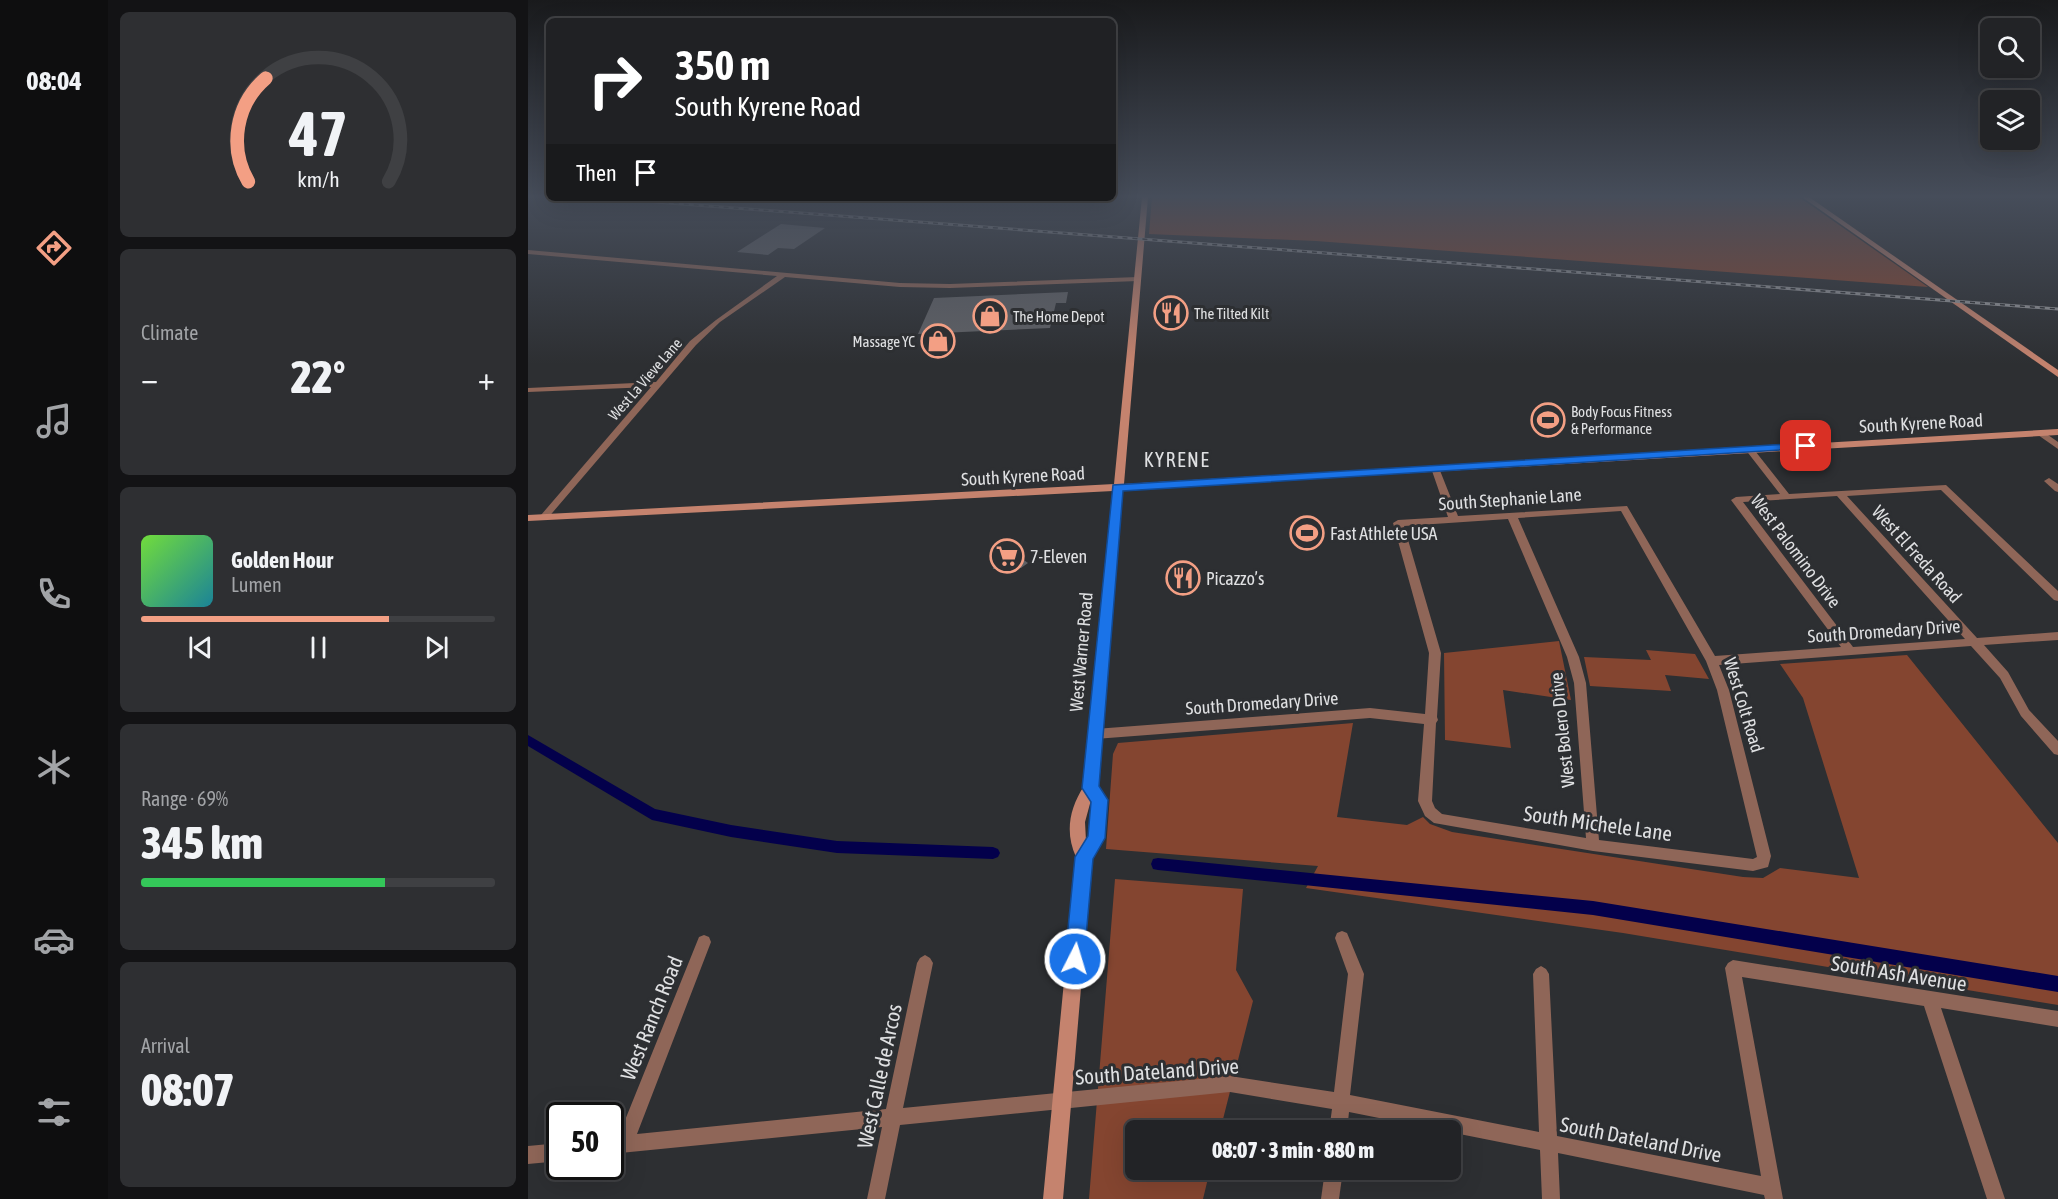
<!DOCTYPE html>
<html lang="en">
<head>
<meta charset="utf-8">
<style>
  body { margin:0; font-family:"Asap Condensed",sans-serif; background:#2e2f32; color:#f1f3f6; height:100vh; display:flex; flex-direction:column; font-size:22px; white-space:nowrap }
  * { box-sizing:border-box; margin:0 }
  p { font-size:20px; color:#a2a4a7 }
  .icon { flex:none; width:33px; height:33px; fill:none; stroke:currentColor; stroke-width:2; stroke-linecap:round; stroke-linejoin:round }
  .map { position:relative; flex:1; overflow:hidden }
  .drawer { display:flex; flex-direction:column; gap:12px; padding:12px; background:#131315; width:420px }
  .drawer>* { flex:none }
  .guide { position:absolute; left:18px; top:18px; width:570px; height:183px; border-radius:9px; box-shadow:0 6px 24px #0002,0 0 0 2px #3f4043; background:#202124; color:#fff; overflow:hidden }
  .controls { position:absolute; left:1452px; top:18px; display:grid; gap:12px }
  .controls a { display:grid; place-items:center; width:60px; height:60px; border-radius:9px; background:#222326; box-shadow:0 6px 24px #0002,0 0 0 2px #3f4043; font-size:30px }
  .speed { position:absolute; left:18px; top:1102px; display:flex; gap:12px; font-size:30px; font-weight:700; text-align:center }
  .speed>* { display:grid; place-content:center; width:78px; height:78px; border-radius:50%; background:#222326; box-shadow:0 6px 24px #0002,0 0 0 2px #3f4043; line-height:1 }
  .speed .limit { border:3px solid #111; border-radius:9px; background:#fff; color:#111 }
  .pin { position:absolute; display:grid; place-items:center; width:51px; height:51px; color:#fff; margin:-26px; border-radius:12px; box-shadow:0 3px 9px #0006 }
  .me { position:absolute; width:66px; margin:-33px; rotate:5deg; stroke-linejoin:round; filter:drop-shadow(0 0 4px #0008) }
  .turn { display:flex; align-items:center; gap:21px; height:126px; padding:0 30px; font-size:27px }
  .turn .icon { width:78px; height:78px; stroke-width:2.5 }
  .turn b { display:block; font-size:42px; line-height:51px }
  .then { display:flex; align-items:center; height:57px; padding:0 30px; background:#0003; gap:12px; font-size:22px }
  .big { font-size:45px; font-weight:800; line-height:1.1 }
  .drawer .widget { flex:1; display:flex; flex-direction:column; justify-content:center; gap:9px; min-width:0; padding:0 21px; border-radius:9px; background:#2e2f32 }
  .drawer .dial { align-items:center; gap:0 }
  .dial svg { height:156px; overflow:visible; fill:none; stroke:#3f4043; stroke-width:7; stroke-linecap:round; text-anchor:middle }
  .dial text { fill:#f1f3f6; stroke:none }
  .song { display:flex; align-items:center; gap:18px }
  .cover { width:72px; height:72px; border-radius:9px; background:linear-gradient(135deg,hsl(100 70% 55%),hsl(190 70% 35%)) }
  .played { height:6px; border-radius:3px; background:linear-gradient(90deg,#f39f84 70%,#3f4043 70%) }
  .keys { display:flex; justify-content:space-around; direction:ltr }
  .heat { display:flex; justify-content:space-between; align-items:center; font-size:33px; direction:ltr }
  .charge { height:9px; border-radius:4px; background:linear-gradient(90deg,#34c759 69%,#3f4043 0) }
  .trip { position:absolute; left:597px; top:1120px; width:336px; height:60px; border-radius:9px; background:#222326; box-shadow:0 6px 24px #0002,0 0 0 2px #3f4043; font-weight:800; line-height:60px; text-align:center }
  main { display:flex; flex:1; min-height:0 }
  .menu { display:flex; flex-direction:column; width:108px; justify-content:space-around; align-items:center; background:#0e0e0f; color:#a2a4a7 }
  .menu .icon { width:42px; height:42px }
  .menu .selected { color:#f39f84 }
  .menu b { font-size:27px; color:#f1f3f6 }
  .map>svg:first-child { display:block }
</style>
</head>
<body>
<main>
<nav class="menu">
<b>08:04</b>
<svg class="icon selected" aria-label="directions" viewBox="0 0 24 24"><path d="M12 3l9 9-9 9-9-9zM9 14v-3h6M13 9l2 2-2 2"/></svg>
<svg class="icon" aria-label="music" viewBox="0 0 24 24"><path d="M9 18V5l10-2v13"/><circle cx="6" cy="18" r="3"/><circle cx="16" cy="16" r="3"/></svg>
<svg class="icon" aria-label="phone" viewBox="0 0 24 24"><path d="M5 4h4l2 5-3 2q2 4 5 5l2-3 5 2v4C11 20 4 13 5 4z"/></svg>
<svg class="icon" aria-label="climate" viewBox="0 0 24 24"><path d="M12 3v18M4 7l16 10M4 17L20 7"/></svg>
<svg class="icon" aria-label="car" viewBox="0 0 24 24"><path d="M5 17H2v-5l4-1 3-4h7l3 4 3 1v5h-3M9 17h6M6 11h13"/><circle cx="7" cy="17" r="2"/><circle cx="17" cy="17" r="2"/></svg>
<svg class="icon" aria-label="filters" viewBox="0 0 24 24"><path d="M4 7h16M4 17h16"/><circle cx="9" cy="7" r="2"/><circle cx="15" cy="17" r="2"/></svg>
</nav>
<section class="drawer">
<div class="widget dial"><svg viewBox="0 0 100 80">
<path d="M14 69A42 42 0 1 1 86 69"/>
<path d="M14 69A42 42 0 0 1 23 16" stroke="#f39f84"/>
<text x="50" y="56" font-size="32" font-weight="700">47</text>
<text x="50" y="72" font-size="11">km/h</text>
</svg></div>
<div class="widget"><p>Climate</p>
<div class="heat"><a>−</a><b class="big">22°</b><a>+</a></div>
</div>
<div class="widget">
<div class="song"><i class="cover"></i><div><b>Golden Hour</b><p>Lumen</p></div></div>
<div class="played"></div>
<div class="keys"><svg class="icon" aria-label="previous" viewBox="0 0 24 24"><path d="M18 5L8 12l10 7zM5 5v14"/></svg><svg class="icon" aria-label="pause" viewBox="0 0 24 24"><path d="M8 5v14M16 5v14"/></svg><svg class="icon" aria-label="next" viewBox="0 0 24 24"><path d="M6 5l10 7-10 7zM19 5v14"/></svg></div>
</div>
<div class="widget"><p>Range · 69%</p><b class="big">345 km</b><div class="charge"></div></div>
<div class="widget"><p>Arrival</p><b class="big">08:07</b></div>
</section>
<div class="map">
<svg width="1530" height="1199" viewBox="0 0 1530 1199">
  <rect width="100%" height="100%" fill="#2d2f32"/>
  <!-- green -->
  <g fill="#844530">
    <polygon points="624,197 1271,197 1400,287 788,241 621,234"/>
    <polygon points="1031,641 1043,700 975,690 983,748 917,740 916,653"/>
    <polygon points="1118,650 1167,654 1181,679 1137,675 1143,691 1062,686 1056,657 1123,660"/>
    <polygon points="1379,655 1530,843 1530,1005 1095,933 778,888 790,866 578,849 585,754 590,743 825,723 809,817 879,825 895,817 902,824 924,832 1215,877 1235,878 1252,868 1331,878 1275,698 1252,664"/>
    <polygon points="587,879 715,889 708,970 725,1001 692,1131 608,1131 608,1170 682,1170 675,1199 561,1199"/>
  </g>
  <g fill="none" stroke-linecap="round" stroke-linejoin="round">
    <!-- canal -->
    <g fill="#03004b" fill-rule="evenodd">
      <polygon points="0,735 127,809 203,825 309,841 465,847 470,849 472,853 470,857 465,859 309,853 203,837 124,820 0,746"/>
      <polygon points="630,858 1065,901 1530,976 1530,992 1065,915 630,870 625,869 623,864 625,859"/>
    </g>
  </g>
  <!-- building -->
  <g fill="#606165">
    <polygon points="253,224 297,228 266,249 250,248 240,255 209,252"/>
    <polygon points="540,292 538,303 528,303 522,328 390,334 406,298"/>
    <polygon points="653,303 653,320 632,322 633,304"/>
    <polygon points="476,546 500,563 493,568 465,569 470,549"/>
  </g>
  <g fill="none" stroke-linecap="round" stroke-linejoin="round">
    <!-- street -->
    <g fill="#8f6658" fill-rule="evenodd">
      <polygon points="0,250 372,283 422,284 610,277 613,279 610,281 422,288 372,287 257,277 192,322 168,345 19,519 13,519 11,517 13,515 123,387 0,392 0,388 128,382 162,341 188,320 249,276 0,254"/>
      <polygon points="1513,430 1530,442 1530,449 1510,435 1509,433"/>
      <path d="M1221 446 1224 447 1261 494 1418 485 1530 591V601L1526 600 1413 490 1319 496 1449 638 1530 632V640L1456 645 1480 672 1501 710 1530 741V755L1526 754 1493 716 1472 678 1443 646 1191 665 1201 690 1243 856 1240 867 1225 871 1065 851 906 823 897 816 890 801 896 724 842 718 567 739 563 738 561 734 563 730 567 729 842 708 897 714 901 653 865 523 870 520 920 517 903 468 907 465 911 468 930 516 1099 506 1187 656 1313 647 1203 500 1208 497 1252 494 1217 449ZM1309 496 1437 639 1325 647 1215 502ZM1093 511 1178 661 1189 690 1229 857 1225 859 1071 840 1058 683 1051 657 990 518ZM980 519 1039 657 1046 683 1058 838 914 814 907 808 904 801 908 723 910 720 909 717 913 653 876 526Z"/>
      <polygon points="1521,478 1530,484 1530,492 1527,491 1516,481"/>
      <polygon points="814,931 819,933 836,974 822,1095 1011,1132 1005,974 1008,969 1013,966 1018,969 1021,974 1029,1136 1233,1176 1197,968 1200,963 1205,960 1530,1011 1530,1027 1413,1008 1477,1199 1459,1199 1396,1006 1214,977 1255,1199 1237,1199 1236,1195 1030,1153 1032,1199 1014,1199 1012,1150 821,1112 819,1131 801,1131 804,1109 702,1092 372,1125 357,1199 339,1199 354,1127 82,1154 82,1136 91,1135 171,937 176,935 181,937 183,942 109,1134 358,1109 389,963 392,958 397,955 402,958 405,963 375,1108 702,1076 806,1092 820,974 807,938 809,933"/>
      <polygon points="32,1143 32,1161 0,1164 0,1146"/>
      <polygon points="797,1170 815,1170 811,1199 793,1199"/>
    </g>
    <!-- secondary -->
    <g fill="#c5836e" fill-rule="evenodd">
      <path d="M614 197H620L596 484 1530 429V435L595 490 570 786 579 800 576 838 564 859 535 1199H515L548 857C537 833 541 809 556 786L585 491 0 521V515L586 484ZM563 800 560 836 558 841 557 822Z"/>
      <polygon points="1274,197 1281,197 1530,370 1530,377"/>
    </g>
    <defs>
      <polyline id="rail" points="76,198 1530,309"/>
    </defs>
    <!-- rail casing -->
    <use href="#rail" stroke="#939497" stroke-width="3"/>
    <!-- rail -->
    <use href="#rail" stroke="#2d2f32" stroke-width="1.5" stroke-dasharray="5" stroke-linecap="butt"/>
  </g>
  <!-- sky -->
  <linearGradient id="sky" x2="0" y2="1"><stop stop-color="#191a1c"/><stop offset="0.54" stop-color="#464d5a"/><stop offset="1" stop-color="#464d5a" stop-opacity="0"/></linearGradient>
  <rect width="1530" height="364" fill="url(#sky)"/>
  <!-- route -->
  <polygon fill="#1a73e8" stroke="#114b97" stroke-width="1.5" points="1278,443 1282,444 1282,448 595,491 571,786 580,800 577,838 565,859 556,959 553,966 547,969 540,966 537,959 547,857 560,836 563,802 554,788 585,485"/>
  <!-- icons -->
  <defs>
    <symbol id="restaurant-ring" viewBox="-11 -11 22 22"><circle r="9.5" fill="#2d2f32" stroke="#f39f84" stroke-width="1.5"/><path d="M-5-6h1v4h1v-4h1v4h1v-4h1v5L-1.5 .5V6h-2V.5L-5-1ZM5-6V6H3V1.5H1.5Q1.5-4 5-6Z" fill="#f39f84"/></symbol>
    <symbol id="shop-ring" viewBox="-11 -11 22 22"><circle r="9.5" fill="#2d2f32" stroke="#f39f84" stroke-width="1.5"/><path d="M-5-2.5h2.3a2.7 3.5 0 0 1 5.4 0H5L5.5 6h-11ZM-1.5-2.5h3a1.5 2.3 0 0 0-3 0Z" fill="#f39f84"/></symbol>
    <symbol id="stadium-ring" viewBox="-11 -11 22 22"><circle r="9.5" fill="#2d2f32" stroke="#f39f84" stroke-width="1.5"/><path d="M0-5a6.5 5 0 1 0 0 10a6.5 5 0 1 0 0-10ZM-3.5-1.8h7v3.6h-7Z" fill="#f39f84"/></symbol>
    <symbol id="supermarket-ring" viewBox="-11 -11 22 22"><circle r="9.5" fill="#2d2f32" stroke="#f39f84" stroke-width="1.5"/><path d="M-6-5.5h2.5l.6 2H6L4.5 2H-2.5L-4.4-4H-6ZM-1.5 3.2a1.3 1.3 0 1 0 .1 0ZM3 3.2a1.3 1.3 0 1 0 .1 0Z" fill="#f39f84"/></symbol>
  </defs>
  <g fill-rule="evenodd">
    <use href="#restaurant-ring" x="624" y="294" width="38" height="38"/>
    <use href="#shop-ring" x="443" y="297" width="38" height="38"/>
    <use href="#shop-ring" x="391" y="322" width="38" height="38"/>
    <use href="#stadium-ring" x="1001" y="401" width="38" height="38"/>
    <use href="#stadium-ring" x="760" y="514" width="38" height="38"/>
    <use href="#supermarket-ring" x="460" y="537" width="38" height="38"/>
    <use href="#restaurant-ring" x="636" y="559" width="38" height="38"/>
  </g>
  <g text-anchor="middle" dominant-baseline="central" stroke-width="6" stroke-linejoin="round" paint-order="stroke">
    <!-- far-poi labels -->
    <g font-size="15" fill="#dfe0e2" stroke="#2d2f32" text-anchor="start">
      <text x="666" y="313">The Tilted Kilt</text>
      <text x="485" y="316">The Home Depot</text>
      <text x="387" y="341" text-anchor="end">Massage YC</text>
      <text x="1043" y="411">Body Focus Fitness<tspan x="1043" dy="17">&amp; Performance</tspan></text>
    </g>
    <!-- far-street labels -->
    <g font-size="15" fill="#dfe0e2" stroke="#2d2f32">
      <text transform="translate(117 379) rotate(-49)">West La Vieve Lane</text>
    </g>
    <!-- street labels -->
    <g font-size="18" fill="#dfe0e2" stroke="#2d2f32">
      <text transform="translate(1393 423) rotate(-3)">South Kyrene Road</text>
      <text transform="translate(495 476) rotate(-3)">South Kyrene Road</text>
      <text transform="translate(982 499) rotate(-4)">South Stephanie Lane</text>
      <text transform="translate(1268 551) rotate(53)">West Palomino Drive</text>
      <text transform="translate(1389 554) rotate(48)">West El Freda Road</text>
      <text transform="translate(1356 631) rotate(-4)">South Dromedary Drive</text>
      <text transform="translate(553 652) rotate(-85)">West Warner Road</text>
      <text transform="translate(734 703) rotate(-4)">South Dromedary Drive</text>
      <text transform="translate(1216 705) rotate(73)">West Colt Road</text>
      <text transform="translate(1034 730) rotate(-96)">West Bolero Drive</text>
    </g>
    <!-- poi labels -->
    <g font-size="18" fill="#dfe0e2" stroke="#2d2f32" text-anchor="start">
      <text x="802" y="533">Fast Athlete USA</text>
      <text x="502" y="556">7-Eleven</text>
      <text x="678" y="578">Picazzo’s</text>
    </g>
    <!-- neighbourhood labels -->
    <g font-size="20" letter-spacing="1.5" fill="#dfe0e2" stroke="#2d2f32">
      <text x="649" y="459">KYRENE</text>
    </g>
    <!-- near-street labels -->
    <g font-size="21" fill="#dfe0e2" stroke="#2d2f32">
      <text transform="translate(1070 823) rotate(8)">South Michele Lane</text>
      <text transform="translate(1371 973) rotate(9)">South Ash Avenue</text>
      <text transform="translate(123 1018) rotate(-68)">West Ranch Road</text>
      <text transform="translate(629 1071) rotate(-4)">South Dateland Drive</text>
      <text transform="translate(351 1076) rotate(-78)">West Calle de Arcos</text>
      <text transform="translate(1113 1139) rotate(11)">South Dateland Drive</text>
    </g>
  </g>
</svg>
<div class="controls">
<a><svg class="icon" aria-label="search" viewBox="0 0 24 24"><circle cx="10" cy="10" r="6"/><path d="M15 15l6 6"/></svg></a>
<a><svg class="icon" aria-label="layers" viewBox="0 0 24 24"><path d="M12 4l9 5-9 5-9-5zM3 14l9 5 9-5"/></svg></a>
</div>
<div class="speed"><div class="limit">50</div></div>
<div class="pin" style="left:1278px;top:446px;background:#d93025"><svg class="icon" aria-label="arrive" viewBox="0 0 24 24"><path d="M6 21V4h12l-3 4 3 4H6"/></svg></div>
<svg class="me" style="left:547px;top:959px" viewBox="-20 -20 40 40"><circle r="17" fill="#1a73e8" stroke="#fff" stroke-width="3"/><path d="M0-11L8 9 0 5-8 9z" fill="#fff"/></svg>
<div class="trip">08:07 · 3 min · 880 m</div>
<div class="guide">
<div class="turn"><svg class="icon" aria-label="right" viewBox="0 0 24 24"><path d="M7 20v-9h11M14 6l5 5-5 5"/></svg><div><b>350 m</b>South Kyrene Road</div></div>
<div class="then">Then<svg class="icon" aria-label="arrive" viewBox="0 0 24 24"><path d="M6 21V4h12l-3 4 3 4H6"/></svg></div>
</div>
</div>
</main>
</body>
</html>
